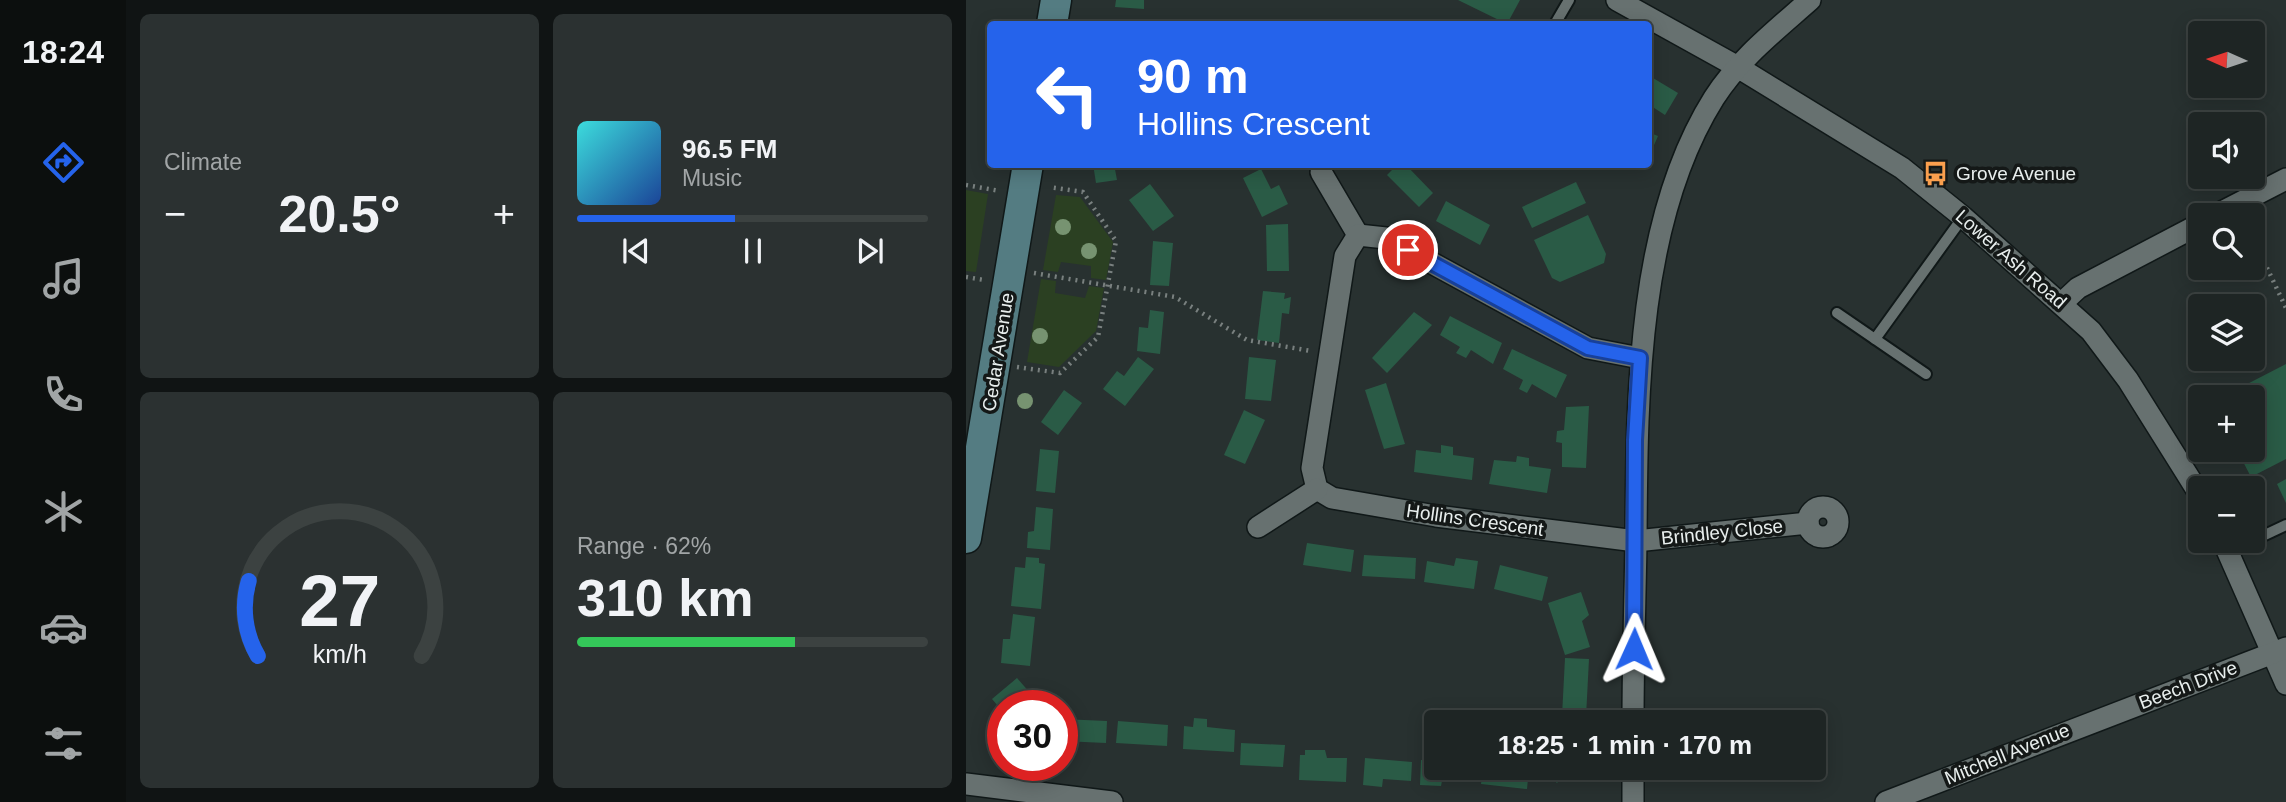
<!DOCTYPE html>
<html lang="en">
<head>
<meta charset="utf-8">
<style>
  body { margin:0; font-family:Arial,sans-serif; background:#2b3131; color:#f1f3f6; height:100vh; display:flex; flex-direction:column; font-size:26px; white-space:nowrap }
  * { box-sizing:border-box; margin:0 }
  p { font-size:23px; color:#a1a5a6 }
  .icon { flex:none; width:38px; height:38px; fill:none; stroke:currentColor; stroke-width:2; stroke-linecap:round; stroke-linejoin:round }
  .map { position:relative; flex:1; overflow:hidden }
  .drawer { display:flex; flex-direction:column; gap:14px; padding:14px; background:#101414; width:840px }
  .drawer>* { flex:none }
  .guide { position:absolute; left:21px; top:21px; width:665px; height:147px; border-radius:7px; box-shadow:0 4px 18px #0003,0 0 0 2px #3c4241; background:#2563eb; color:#fff; overflow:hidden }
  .needle { width:46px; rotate:273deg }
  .controls { position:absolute; left:1222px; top:21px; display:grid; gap:14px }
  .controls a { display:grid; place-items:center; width:77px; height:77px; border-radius:7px; background:#1e2524; box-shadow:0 4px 18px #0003,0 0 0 2px #3c4241; font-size:35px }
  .speed { position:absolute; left:21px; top:690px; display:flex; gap:14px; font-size:35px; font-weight:700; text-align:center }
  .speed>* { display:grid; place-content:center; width:91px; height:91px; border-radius:50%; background:#1e2524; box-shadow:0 4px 18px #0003,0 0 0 2px #3c4241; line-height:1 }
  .speed .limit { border:10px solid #d22; background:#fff; color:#111 }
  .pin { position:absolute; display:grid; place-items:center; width:60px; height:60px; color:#fff; margin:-30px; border:4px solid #fff; border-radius:50%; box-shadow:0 2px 7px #0007 }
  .me { position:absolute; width:77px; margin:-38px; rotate:1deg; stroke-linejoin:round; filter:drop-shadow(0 0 5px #0008) }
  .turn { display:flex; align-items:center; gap:24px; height:147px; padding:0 35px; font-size:32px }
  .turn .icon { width:91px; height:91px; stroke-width:2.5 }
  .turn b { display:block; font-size:49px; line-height:60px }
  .big { font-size:52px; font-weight:700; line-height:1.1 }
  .drawer .card { flex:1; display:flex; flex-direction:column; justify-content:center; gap:10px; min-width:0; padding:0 24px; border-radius:10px; background:#2b3131 }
  .drawer .dial { align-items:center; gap:0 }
  .dial svg { height:182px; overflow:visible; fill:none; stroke:#3c4241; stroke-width:7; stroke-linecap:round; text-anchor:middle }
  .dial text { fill:#f1f3f6; stroke:none }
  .song { display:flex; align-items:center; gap:21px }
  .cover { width:84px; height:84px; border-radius:10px; background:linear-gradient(135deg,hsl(180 70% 55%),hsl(220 70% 35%)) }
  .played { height:7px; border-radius:4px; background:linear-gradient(90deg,#2563eb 45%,#3c4241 45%) }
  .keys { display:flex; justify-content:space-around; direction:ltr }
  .heat { display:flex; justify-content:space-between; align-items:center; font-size:38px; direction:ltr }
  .charge { height:10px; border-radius:5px; background:linear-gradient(90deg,#34c759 62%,#3c4241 0) }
  .drawer .tiles { flex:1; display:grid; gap:14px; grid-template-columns:repeat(2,1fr) }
  .trip { position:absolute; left:458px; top:710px; width:402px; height:70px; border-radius:7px; background:#1e2524; box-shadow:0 4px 18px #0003,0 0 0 2px #3c4241; font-weight:700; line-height:70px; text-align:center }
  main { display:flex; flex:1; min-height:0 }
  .tab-bar { display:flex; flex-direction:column; width:126px; justify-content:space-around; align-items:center; background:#0c0f0e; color:#a1a5a6 }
  .tab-bar .icon { width:49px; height:49px }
  .tab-bar .active { color:#2563eb }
  .tab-bar b { font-size:32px; color:#f1f3f6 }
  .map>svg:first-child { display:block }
</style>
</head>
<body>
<main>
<nav class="tab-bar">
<b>18:24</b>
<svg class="icon active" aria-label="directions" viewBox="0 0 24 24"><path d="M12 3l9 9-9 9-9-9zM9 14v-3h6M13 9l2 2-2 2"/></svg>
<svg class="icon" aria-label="music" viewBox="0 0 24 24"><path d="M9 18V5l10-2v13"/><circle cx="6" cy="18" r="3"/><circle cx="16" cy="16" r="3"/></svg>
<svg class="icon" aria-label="phone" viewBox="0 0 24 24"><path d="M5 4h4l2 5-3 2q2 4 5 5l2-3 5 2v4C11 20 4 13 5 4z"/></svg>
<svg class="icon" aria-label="climate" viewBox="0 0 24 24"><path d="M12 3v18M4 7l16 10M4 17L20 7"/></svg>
<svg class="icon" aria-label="car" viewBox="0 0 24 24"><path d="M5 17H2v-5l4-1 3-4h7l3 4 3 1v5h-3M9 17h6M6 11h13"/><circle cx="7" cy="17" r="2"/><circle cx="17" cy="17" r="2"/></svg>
<svg class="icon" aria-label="filters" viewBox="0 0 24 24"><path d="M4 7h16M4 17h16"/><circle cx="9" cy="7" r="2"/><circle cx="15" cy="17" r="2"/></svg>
</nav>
<section class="drawer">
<div class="tiles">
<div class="card"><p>Climate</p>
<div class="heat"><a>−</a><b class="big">20.5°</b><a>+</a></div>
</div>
<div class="card">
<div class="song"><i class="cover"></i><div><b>96.5 FM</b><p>Music</p></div></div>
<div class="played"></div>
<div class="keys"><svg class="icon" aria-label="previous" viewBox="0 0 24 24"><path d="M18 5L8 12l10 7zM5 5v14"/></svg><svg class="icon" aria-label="pause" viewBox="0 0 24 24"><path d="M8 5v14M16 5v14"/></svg><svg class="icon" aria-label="next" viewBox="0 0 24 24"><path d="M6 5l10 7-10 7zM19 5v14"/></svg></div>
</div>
<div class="card dial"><svg viewBox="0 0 100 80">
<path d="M14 69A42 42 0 1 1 86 69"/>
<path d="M14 69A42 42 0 0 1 10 36" stroke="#2563eb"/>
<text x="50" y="56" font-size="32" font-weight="700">27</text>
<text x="50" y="72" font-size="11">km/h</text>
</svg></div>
<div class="card"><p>Range · 62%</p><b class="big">310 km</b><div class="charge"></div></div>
</div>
</section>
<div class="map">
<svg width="1320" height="802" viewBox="0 0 1320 802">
  <rect width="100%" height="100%" fill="#283130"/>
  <!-- green -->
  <g fill="#2b4022">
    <polygon points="0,190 22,194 10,272 0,271"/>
    <polygon points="90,195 114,197 147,242 140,280 125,278 125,266 95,262 92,272 77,270"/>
    <polygon points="75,279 90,281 89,293 119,298 123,286 138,288 130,331 93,367 61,362"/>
  </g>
  <!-- building -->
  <g fill="#2a5b46">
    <polygon points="150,0 178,0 178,9 149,7"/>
    <polygon points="492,0 554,0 541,24"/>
    <polygon points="682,75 712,93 699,115 682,104"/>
    <polygon points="682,132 692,136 682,159"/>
    <polygon points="127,164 148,164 151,180 130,183"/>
    <polygon points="432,164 439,164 467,193 453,207 421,175"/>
    <polygon points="295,169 305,189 313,185 322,204 296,217 277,178"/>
    <polygon points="610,182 620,203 566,228 556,207"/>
    <polygon points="184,184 208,216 187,231 163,200"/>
    <polygon points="480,201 524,225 514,245 470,221"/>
    <polygon points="622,215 640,254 638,263 594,282 586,278 568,240"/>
    <polygon points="322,224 323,271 301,271 300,225"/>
    <polygon points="187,241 207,243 203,286 184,285"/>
    <polygon points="297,291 319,293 318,299 325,297 323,314 316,313 313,343 291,340"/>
    <polygon points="184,310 198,312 194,354 171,351 173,327 182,328"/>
    <polygon points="448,312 466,325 421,373 406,358"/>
    <polygon points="484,316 536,343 527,364 505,350 500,358 490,353 494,347 474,335"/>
    <polygon points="546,349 601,375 590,398 566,384 561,393 553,389 557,380 537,369"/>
    <polygon points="172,357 188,369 159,406 137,389 151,371 158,376"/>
    <polygon points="283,357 310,360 305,401 279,399"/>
    <polygon points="1320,364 1320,459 1285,477 1271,450 1286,450 1286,397 1256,397"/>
    <polygon points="420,383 439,444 418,449 399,390"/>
    <polygon points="98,390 116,403 92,435 75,422"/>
    <polygon points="623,406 620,468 596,467 596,443 590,442 591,431 598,430 600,407"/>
    <polygon points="278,410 299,420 279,464 258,455"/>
    <polygon points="475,445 487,447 487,455 508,458 506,480 448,472 450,450 475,453"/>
    <polygon points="74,449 93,451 89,493 70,491"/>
    <polygon points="551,456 563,458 563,466 585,469 581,493 523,484 528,460 550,462"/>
    <polygon points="1320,479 1320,503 1311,484"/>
    <polygon points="70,507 87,509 84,550 61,548 62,532 68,531"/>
    <polygon points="341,543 388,550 385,572 337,565"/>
    <polygon points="398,555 450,558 449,579 396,576"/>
    <polygon points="60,557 73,558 73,563 79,564 75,609 45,606 49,567 59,568"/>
    <polygon points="490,558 512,561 508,589 458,582 461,561 488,566"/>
    <polygon points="534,565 582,577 576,601 528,589"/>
    <polygon points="615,592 623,615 616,621 624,647 599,655 582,603"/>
    <polygon points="47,614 69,617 64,666 35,663 37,639 44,639"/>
    <polygon points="599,658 623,659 620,717 596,716"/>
    <polygon points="51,678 65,694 61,701 64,705 37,705 37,712 26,699"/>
    <polygon points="228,718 241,719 241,727 269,730 268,752 217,749 218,726 227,727"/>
    <polygon points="96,719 141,721 140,743 96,741"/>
    <polygon points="152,721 202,725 201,746 150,743"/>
    <polygon points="275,743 319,745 317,767 274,765"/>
    <polygon points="339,750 359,750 361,758 381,758 380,782 333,780 334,755 339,755"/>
    <polygon points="399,758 446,762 445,781 417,779 416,787 397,785"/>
    <polygon points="455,760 471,761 471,768 504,768 503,782 476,781 475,786 454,785"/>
    <polygon points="517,768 563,769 561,789 515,784"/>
    <polygon points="574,768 604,768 591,783"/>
  </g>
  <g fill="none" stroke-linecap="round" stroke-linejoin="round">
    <defs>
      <g id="service">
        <polyline points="589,24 603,0"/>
        <polyline points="871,313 960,374"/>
        <polyline points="909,339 997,217"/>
        <polyline points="1286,541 1320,525"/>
        <polyline points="1262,551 1286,541"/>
      </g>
      <g id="minor">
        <polyline points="651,0 770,66 936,168 997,217 1125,331 1162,380 1234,495"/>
        <polyline points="355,172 392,235"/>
        <polyline points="1250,215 1320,179"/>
        <polyline points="1097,302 1112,288 1234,224"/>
        <polyline points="674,358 622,348 420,238 392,235 379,256 346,468 351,489 366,498 470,516 670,541 842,523"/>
        <circle cx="857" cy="522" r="15"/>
        <polyline points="292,527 351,489"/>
        <polyline points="1257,541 1320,684"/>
        <path d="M667 723C667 663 669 602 670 542 671 401 670 222 748 98 773 59 809 31 844 0"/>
        <polyline points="0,784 146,802"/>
        <polyline points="667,802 667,768"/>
        <polyline points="920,802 1320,648"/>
      </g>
      <g id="secondary">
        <polyline points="86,24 90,0"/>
        <polyline points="0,538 62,164"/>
      </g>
    </defs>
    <!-- service casing -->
    <use href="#service" stroke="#101818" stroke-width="14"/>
    <!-- minor casing -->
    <use href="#minor" stroke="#101818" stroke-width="24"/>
    <!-- secondary casing -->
    <use href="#secondary" stroke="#101818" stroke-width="33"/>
    <!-- path -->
    <g stroke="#79807f" stroke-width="4.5" stroke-dasharray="2 5" stroke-linecap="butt">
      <polyline points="0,185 34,191"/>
      <polyline points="1286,236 1320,308"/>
      <polyline points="68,273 209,297 281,340 345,351"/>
      <polyline points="0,277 18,280"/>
      <polyline points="51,367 94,373 132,337 150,241 117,192 83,187"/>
    </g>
    <!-- service -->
    <use href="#service" stroke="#677170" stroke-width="10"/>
    <!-- minor -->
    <use href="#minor" stroke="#677170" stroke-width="21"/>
    <!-- secondary -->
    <use href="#secondary" stroke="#547c82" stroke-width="30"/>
  </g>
  <!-- trees -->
  <g fill="#779371">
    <circle cx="97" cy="227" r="8"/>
    <circle cx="123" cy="251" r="8"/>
    <circle cx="74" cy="336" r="8"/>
    <circle cx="59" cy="401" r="8"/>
  </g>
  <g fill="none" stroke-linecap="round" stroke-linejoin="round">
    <defs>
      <polyline id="route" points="442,250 622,348 674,358 669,440 668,649"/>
    </defs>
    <!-- route casing -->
    <use href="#route" stroke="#184099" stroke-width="18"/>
    <!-- route -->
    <use href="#route" stroke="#2563eb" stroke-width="12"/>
  </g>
  <!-- icons -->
  <defs>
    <symbol id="bus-bare" viewBox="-9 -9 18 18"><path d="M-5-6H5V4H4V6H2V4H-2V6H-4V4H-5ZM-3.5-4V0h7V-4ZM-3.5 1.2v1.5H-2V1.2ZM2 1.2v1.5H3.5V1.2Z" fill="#fa9f4e" stroke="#141817" stroke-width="2.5" paint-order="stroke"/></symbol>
  </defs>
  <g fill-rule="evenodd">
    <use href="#bus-bare" x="952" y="156" width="35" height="35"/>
  </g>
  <g text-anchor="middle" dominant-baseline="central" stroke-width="7" stroke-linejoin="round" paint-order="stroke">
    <!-- poi labels -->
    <g font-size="19" fill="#e8eeed" stroke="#141817" text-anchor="start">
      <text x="990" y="173">Grove Avenue</text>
    </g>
    <!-- street labels -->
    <g font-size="19" fill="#e8eeed" stroke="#141817">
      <text transform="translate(1045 259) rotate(41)">Lower Ash Road</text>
      <text transform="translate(32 352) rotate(-81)">Cedar Avenue</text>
      <text transform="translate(509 520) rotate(8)">Hollins Crescent</text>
      <text transform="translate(756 532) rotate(-6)">Brindley Close</text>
      <text transform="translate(1222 685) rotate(-21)">Beech Drive</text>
      <text transform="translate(1041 754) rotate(-22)">Mitchell Avenue</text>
    </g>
  </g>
</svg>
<div class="controls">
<a><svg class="needle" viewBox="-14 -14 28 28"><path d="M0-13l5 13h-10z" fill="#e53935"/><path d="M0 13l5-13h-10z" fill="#a1a5a6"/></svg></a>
<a><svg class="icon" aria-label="sound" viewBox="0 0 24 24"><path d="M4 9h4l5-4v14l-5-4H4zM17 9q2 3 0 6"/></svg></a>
<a><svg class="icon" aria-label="search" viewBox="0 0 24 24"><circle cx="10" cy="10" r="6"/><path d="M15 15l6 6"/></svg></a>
<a><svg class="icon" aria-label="layers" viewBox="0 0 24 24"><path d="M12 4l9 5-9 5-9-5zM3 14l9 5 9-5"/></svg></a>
<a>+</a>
<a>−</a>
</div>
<div class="speed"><div class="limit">30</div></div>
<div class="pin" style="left:442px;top:250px;background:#d93025"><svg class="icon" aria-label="arrive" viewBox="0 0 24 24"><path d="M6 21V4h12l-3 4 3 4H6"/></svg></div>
<svg class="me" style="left:668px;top:649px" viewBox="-20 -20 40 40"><path d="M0-17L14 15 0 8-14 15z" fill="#2563eb" stroke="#fff" stroke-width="4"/></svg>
<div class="trip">18:25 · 1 min · 170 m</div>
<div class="guide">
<div class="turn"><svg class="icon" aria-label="left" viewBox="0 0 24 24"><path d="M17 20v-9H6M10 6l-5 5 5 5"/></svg><div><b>90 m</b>Hollins Crescent</div></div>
</div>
</div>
</main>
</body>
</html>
